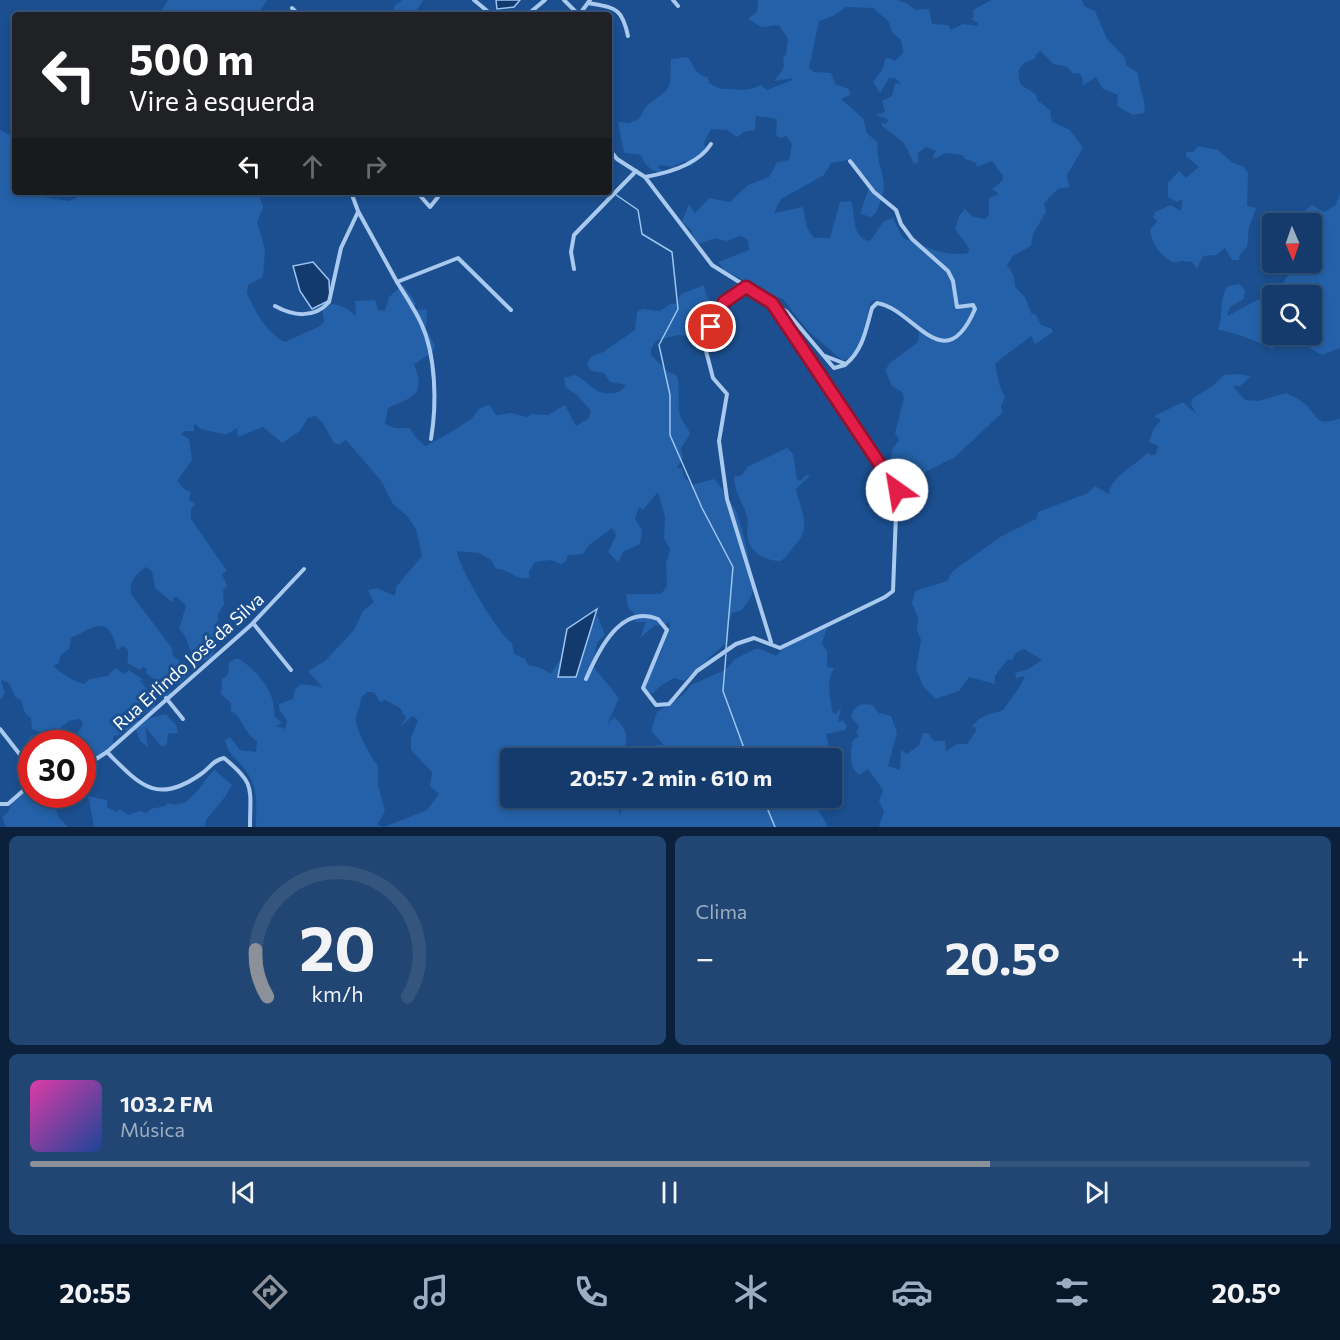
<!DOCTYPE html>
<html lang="pt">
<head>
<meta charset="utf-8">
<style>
  body { margin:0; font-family:Commissioner,sans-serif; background:#214673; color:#f1f3f6; height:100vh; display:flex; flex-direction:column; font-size:22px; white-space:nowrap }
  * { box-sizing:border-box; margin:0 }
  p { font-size:20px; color:#9dadc1 }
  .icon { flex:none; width:33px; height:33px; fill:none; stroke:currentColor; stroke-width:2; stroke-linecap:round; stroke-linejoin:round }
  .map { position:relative; height:827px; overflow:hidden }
  .panel { display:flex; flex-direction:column; gap:9px; padding:9px; background:#0b203b; flex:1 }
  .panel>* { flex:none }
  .banner { position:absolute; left:12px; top:12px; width:600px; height:183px; border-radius:6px; box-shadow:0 3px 9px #0003,0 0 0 2px #33557e; background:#202124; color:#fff; overflow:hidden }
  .needle { width:39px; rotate:178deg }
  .fabs { position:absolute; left:1262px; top:213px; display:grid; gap:12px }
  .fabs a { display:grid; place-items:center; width:60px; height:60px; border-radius:6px; background:#143b6b; box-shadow:0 3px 9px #0003,0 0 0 2px #33557e; font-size:30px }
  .speed { position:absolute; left:18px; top:730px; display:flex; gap:12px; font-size:30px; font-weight:700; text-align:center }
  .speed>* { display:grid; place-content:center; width:78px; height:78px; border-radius:50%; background:#143b6b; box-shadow:0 3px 9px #0003,0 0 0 2px #33557e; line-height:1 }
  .speed .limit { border:9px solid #d22; background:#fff; color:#111 }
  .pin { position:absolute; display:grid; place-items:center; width:51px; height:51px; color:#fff; margin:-26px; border:3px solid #fff; border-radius:50%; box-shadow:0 2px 6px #0007 }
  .me { position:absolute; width:66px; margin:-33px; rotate:328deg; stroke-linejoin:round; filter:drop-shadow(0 0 4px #0008) }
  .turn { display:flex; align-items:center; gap:21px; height:126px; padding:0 18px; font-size:27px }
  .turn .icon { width:78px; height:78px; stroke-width:2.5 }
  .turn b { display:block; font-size:42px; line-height:51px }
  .lanes { display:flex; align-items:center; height:57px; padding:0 18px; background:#0003; justify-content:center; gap:30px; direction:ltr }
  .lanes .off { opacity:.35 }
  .big { font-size:45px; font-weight:700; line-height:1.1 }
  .panel .widget { flex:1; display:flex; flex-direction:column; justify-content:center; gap:9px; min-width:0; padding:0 21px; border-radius:9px; background:#214673 }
  .panel .dial { align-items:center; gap:0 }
  .dial svg { height:156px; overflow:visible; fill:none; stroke:#33557e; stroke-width:7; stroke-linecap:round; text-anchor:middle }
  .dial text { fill:#f1f3f6; stroke:none }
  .song { display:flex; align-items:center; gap:18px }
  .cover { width:72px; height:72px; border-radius:9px; background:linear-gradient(135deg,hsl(320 70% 55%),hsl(220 70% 35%)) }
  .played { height:6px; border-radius:3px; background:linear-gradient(90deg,#8c9099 75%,#33557e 75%) }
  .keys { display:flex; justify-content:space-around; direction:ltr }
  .heat { display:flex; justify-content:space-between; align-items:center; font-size:33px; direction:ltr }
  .panel .tiles { flex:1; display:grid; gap:9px; grid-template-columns:1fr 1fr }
  .widget:last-child { grid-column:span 2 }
  .trip { position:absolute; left:500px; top:748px; width:342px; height:60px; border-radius:6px; background:#143b6b; box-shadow:0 3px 9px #0003,0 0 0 2px #33557e; font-weight:700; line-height:60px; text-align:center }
  .dock { display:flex; height:96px; justify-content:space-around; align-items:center; background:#08182b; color:#9dadc1 }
  .dock .icon { width:42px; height:42px }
  .dock .selected { color:#8c9099 }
  .dock b { font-size:27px; color:#f1f3f6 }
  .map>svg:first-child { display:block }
</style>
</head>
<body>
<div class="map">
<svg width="1340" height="827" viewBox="0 0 1340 827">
  <rect width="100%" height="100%" fill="#1b4f8f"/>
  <!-- green -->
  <g fill="#2461a8" fill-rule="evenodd">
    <polygon points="168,0 267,0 257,15 153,15 161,11"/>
    <path d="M402 0H423C417 14 407 15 393 15L394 6Z"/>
    <path d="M758 0H897L906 3 916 10 929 9 932 24 948 25 951 30 963 24 977 26 978 23 971 19 974 17 973 10 991 0H1082L1084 6 1095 11 1107 39 1125 58 1126 65 1138 73C1138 88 1147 99 1144 113L1133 115 1117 106 1118 95 1103 89 1096 77 1082 86 1083 81 1080 73 1073 74 1067 67 1053 64 1041 51 1036 54 1035 59C1020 62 1015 71 1021 85L1036 94 1037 100 1050 110 1052 122 1070 130 1083 148 1067 175 1069 187 1058 189 1044 203 1046 212 1033 234 1031 246 1013 256 1007 265 1014 276 1015 287 1025 297 1031 313 1036 315 1041 325 1051 328 1053 332 1035 344 1031 336C1020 346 1006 353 995 364L1000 387 1005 397 1001 407 1003 412 955 457 919 475 911 476 891 460 892 450 899 440 895 433 904 398 902 392 892 386 885 370 890 363 918 342 919 331 914 321C899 318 890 300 874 300L870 304 860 345 849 359 842 360 808 331 783 299 758 292 745 281 724 270 718 262 749 250 748 240 741 236 726 241 715 238 696 245 691 230 682 222 689 204 695 213 709 198 730 202 748 185 769 177 777 162 789 160 792 144 786 136 781 138 776 136 777 119 756 116 755 130 744 132 737 137 727 130 711 129 704 143 706 150 691 166 685 161 672 167 660 165 658 168 666 172C653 174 645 166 641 155L624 153 618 122 629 123 639 119 646 106 666 91 670 84 671 59 687 57C697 67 692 74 708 77L709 83 720 89C737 88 744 93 761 85L767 90 792 80V78L774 81C780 72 786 70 783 58L786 55 788 39 779 25 761 27 748 19 757 12ZM846 7 873 8 889 22 892 32 901 40 903 53 895 61 886 57 882 70 873 82 880 93 889 78H895L902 84 895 83 892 96 882 101 885 112 876 115 889 120 885 124 881 122 882 126 904 143 914 164 918 162V153L926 147 936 151 933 156 934 159 945 153 962 155 965 159 975 162 977 167 992 161 1003 176 1002 181 992 189 999 194 989 198V215L985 219 973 217 963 207 964 210 959 216 955 229 969 248 968 253C946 258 922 245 903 238L893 218 883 222 870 241C851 238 856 215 851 201L840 202 830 238H814L807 228 803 207 774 213 781 199 824 175 831 163 848 160 850 157 852 166 866 177 869 188 860 214 871 217C877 213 877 211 879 205 892 176 874 167 878 143L867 133 863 118 841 99 850 95 849 89 835 84 831 73 814 72 809 68 819 21 833 16Z"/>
    <path d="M0 130 15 138V192H35L42 197 69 201 90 192H258L263 207 257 222 265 249 263 277 248 285 247 293C253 309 269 336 285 342L320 326 324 322 322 306C337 301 345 307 356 316L355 301 375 300 378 310 385 311 389 297 403 285 416 303 413 309 427 310 426 328 435 346 433 352 414 364 419 380 417 392 408 399 388 408 385 424 395 428H410L416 438 425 446C428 446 468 422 471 419 478 412 477 407 489 405L496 415 511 413 527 417 532 414 548 415 565 405 576 426 588 419 591 411 576 394 566 388 564 378 575 375C592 382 593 398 619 392L626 385 610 382 604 373C595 371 590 373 587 364L592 356 603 352 635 330 637 312 642 309 660 311 670 304H676L681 294 704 285 706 295 712 302 710 312 714 311 705 327 690 336 678 335 657 340 651 349V355L667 371 677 376C681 392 676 403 681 418 683 424 688 427 690 434L681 448 683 458 677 468H682L684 477 692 485 714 479C722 487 728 499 735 509 740 517 755 579 753 590 752 597 746 604 742 610L732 613 728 624V641L684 681 674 678 659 687 653 693 644 692 642 687 661 652 670 625 668 622 664 626 655 625 640 638 646 622H635L634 614 628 607 626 594H661L667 586 666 564 670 549 664 539 665 517 658 492 643 510 639 507 635 519 642 530 640 544 623 552 618 562 608 552 616 535 612 528 589 545 583 554 568 555 566 561 561 564 551 560 535 562 529 571V578C516 581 509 569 496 569L491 560 479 553 457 551C457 565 499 635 512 643L514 654 525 659 528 665 539 667 551 674 559 661H563L561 677H570L597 615 605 635 597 643 592 665 619 698 607 725 614 717C631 732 627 741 621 759H510V798H618L620 817 624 798H812L828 827H256C256 807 259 789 246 771 237 758 228 756 225 740L230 737 240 750 256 752 257 741C244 734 243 717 231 711V703L221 694 222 679 228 675 229 662 237 658C256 668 277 693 274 716L282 723 276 726 285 729 287 721 279 709V704L293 699 295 689 301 684 322 687 308 671 325 661 337 648 354 630 363 611 374 602 368 590 377 588 395 596 396 587 422 556 416 529 407 516 393 504 382 482 346 440 339 445 334 443 322 422 315 416 308 418 300 431 282 443 263 427 238 437 237 428 226 435 201 429 194 423V431H185L181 434 189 439 192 460 177 481 184 489 191 492 189 500 195 504 191 509V519L227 571 222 574 227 586 223 591 224 605 218 614 217 645 211 659 202 661C184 652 191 638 179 629L186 606 177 597H174L172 602 155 588 152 571 146 567C136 573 129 583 131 594L172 648 173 656C181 660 186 668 186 677L181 683 167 685 171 691 168 698 160 696 156 681 146 673 147 669 143 667 140 670 128 663C126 656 132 651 123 646L117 650C109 612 93 628 71 638L69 649 60 656 59 663 53 666C63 674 71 680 84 684L90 679 108 676 115 668 124 674 129 670 145 681 140 680 156 701 154 708 138 718V721L166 714 176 725 178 733 168 734 167 744 162 747 145 727 148 747 140 741 136 730 132 729 113 737 114 746 97 757H83L82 744H72C73 735 82 731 83 722L79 719 69 721 60 728 64 744H38L33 739 26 741 32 735 45 737 53 731 40 732 32 729 31 718 25 713 21 700 15 697 9 683 1 680 5 693 0 700ZM367 692H374L380 702 385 700 400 708 406 718 399 728 412 716 418 720 411 738V750L432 772 430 786 439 794 427 810 384 827 377 825 385 811 378 785V766C372 759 354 727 356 717 358 709 361 706 361 698Z"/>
    <path d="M1198 146 1218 150 1232 162 1244 167 1248 173 1247 206 1256 208 1249 227 1247 247 1240 254 1239 260H1232L1225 248 1216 255 1203 256 1197 269 1192 262 1181 261 1174 263C1160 256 1153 246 1150 230L1157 221 1153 217 1155 212 1171 205 1181 211 1182 199 1177 202 1168 197V183L1179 171 1186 178 1199 167 1186 156V152H1193Z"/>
    <path d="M1340 193V348L1322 355C1306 347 1288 331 1272 349 1263 343 1228 330 1218 330 1224 315 1218 299 1228 286L1239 284 1245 290 1244 299 1230 307 1227 316 1267 295 1271 290 1272 283 1279 285 1283 283 1296 263 1311 262 1313 243 1311 224 1307 223 1304 212 1312 205 1324 212 1336 205ZM1272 296H1311V334H1272Z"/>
    <path d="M1234 374 1251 376 1240 386H1233L1245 400 1258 401 1286 393C1292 396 1303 401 1307 406 1320 421 1319 426 1340 418V827H879L884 811 879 801 883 790 868 769 859 775C849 768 850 751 853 740L859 736 856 732 859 727 851 717C854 705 861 703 872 705L879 713 891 716 897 733 888 766 900 770 901 750 907 754 919 745 923 733H928L934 741H945L946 751 957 744H967L976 731 975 727H972C979 715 992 714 1003 710 1011 698 1019 690 1025 676L1016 678 1015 673 1028 669 1042 660 1024 649 1016 653 1012 660 1008 659 995 676V684L969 677 959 691 936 699 923 686 916 669 921 640 917 630 918 618 912 603 915 591 947 581 953 571 1000 537 1036 519 1038 512 1088 493 1095 486 1109 494C1111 475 1137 465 1148 452L1150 455H1155L1159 446 1149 442 1154 428 1161 420 1154 416 1183 402 1196 414 1191 404 1193 398 1214 385 1224 375Z"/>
    <path d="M787 448 793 454 797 479 800 481 806 475 810 476 796 489C800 509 812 525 797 543 791 549 788 556 781 561 766 561 753 555 748 540 746 533 749 524 747 516 742 500 735 495 734 477L742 475 747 467Z"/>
    <path d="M827 628 822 643 827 651V667L834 668C825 683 831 695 832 712L836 714 841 707 838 722 843 720 847 726 845 730 826 734 830 751 827 759H643L656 745H664L651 731 657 712 683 695 691 685 725 670 735 659 755 649H761L776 656 789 643Z"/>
    <path d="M215 770 232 785 225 797 206 820 205 827H94L88 796 107 800V807L116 812 120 809 128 815 139 811 147 813C152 805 162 810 168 803 192 811 201 780 215 770Z"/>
    <path d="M18 791 31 792 32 795C34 796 37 794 40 795 49 797 57 808 58 817L68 827H6L2 817 8 812Z"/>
  </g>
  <!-- water -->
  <g fill="#123a6d" stroke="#9cc4f0" stroke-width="1.5">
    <polygon points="496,0 520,0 514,7 497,9"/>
    <polygon points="313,262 329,280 330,300 312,309 300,291 293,266"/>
    <polygon points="597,609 576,677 558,677 567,629"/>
  </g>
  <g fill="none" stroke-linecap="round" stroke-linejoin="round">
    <!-- stream -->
    <g stroke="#9cc4f0" stroke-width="1.5">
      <polyline points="609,190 638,210 642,234 672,252 678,309 659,345 670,395 670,435 702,508 733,567 726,649"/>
      <polyline points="726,654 723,691 748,759"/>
      <polyline points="763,798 775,827"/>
    </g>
    <!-- minor -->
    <g stroke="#a9c9ee" stroke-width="4">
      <polyline points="474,0 492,15"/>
      <polyline points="564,0 579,15"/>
      <polyline points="673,0 678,6"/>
      <path d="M588 3C615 8 622 7 628 36"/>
      <polyline points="292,8 299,15"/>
      <polyline points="527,15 545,0"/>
      <polyline points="579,15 590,0"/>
      <path d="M645 177C668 173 698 165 711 144"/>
      <polyline points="351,192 358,211 397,282 458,258 511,310"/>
      <polyline points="417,192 430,207 442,192"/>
      <polyline points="574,269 571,252 574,235 636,171"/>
      <path d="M397 282C405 295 414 308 421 323 436 355 437 404 431 439"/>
      <polyline points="746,287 724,302 706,339 705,347 713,378 727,394 719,441 727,499 771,642"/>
      <polyline points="775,304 787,312 834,368 845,365"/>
      <path d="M275 306C293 316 314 319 329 302L341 248 358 212"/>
      <path d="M825 356 846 364C863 350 866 329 872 308L877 303C915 309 944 381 975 309L973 305 957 307 953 281 948 271 912 239 901 224 896 210 874 192 850 161"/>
      <polyline points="253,623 291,670"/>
      <path d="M586 679C599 649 621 604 658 619L667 630 643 688 656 705 669 704 697 671 736 644 754 638 780 648 885 597 893 591 897 489 773 303 712 265 645 177 617 159 609 149"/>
      <polyline points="166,698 183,719"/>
      <polyline points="0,729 32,770"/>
      <path d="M107 752C139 784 156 806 201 774 210 768 213 760 224 758 256 784 250 788 250 827"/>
      <polyline points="82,762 93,761 107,752 251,625 304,569"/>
      <polyline points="50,795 60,807"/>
      <polyline points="0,804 8,804 32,783"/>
    </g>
  </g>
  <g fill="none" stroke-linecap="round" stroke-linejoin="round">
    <defs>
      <polyline id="route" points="711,327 724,302 746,287 772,303 897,490"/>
    </defs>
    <!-- route casing -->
    <use href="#route" stroke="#92132f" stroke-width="15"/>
    <!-- route -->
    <use href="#route" stroke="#e11d48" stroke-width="10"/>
  </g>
  <g text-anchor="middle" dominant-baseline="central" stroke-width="6" stroke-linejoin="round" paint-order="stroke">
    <!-- street labels -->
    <g font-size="18" fill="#fff" stroke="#1b4f8f">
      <text transform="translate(188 661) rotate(-42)">Rua Erlindo José da Silva</text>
    </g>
  </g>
</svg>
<div class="fabs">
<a><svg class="needle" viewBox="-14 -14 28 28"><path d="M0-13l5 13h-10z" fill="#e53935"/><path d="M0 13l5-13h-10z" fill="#9dadc1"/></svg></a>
<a><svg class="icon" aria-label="search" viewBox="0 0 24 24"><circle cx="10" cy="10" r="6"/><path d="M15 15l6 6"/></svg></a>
</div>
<div class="speed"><div class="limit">30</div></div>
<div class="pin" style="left:711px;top:327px;background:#d93025"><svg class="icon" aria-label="arrive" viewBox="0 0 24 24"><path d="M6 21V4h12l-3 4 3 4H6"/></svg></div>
<svg class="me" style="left:897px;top:490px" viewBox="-20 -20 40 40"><circle r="19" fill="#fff"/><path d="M0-13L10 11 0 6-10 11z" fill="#e11d48"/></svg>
<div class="trip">20:57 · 2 min · 610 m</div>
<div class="banner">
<div class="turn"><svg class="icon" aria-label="left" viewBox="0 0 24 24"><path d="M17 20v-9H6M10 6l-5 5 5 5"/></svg><div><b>500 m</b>Vire à esquerda</div></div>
<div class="lanes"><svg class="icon" aria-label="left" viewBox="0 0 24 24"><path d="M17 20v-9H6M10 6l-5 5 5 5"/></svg><svg class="icon off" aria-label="ahead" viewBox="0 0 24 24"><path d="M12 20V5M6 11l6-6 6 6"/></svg><svg class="icon off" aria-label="right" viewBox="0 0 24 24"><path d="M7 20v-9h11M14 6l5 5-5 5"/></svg></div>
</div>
</div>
<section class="panel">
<div class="tiles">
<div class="widget dial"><svg viewBox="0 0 100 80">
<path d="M14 69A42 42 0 1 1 86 69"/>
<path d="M14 69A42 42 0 0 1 8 45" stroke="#8c9099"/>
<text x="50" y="56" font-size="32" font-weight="700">20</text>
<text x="50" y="72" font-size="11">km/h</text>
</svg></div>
<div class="widget"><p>Clima</p>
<div class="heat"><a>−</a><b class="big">20.5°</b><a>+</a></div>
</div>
<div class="widget">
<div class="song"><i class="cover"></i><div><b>103.2 FM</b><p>Música</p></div></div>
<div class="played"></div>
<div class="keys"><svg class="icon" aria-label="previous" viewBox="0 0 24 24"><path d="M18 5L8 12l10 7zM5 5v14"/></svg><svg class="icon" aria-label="pause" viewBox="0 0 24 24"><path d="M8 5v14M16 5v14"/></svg><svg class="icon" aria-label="next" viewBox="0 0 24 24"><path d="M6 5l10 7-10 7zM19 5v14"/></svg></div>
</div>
</div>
</section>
<nav class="dock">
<b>20:55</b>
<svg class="icon selected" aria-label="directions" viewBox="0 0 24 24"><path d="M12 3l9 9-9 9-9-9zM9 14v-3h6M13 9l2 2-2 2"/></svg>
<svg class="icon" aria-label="music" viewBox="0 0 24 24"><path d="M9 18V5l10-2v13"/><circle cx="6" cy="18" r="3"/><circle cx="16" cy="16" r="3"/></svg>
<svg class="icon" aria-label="phone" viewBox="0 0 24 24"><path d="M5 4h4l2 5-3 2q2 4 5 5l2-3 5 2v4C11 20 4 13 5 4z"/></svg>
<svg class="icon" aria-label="climate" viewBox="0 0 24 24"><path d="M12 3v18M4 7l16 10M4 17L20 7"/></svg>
<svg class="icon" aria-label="car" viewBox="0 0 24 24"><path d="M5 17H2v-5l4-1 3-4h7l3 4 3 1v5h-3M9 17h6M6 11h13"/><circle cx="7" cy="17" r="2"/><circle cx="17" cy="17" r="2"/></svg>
<svg class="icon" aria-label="filters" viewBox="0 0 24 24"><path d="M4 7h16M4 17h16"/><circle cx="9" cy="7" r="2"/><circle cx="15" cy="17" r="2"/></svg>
<b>20.5°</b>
</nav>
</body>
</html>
